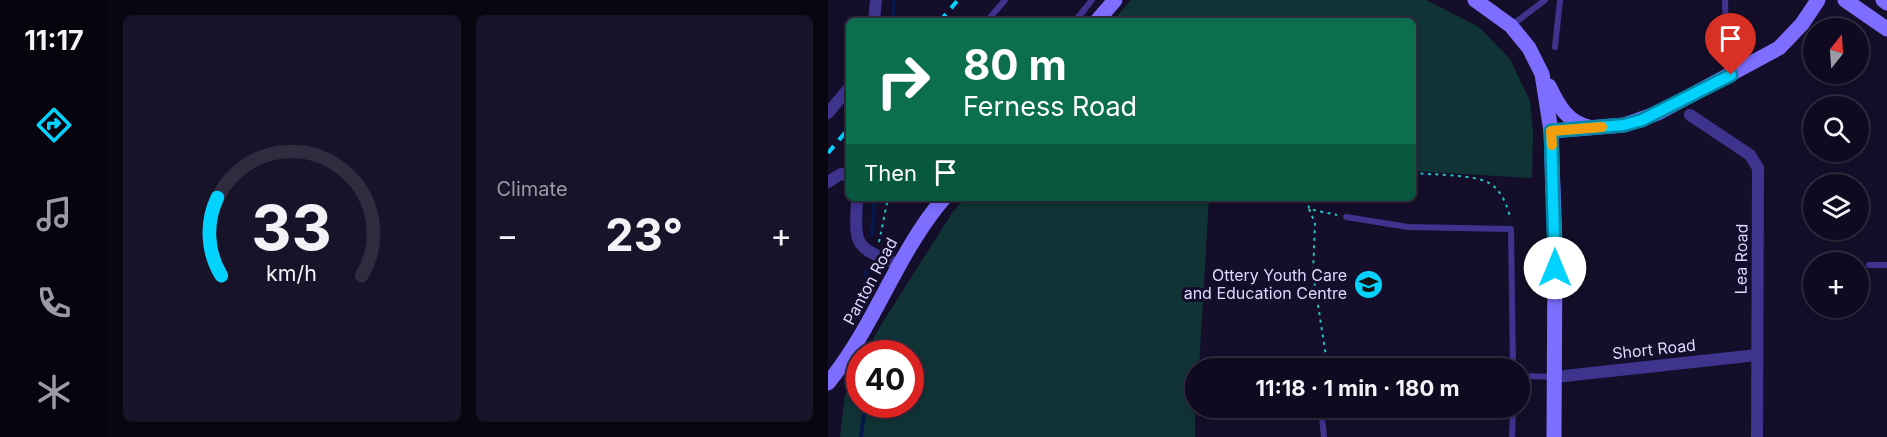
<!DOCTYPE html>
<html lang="en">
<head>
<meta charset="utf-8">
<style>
  body { margin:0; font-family:Inter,sans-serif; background:#191329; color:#f1f3f6; height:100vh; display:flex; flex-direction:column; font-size:22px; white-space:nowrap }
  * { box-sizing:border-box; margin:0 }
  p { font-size:20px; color:#9c9aa5 }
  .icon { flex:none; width:33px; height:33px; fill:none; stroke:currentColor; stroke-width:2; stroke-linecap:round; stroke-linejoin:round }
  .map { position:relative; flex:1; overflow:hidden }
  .drawer { display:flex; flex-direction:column; gap:15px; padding:15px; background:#090612; width:720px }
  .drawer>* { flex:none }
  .banner { position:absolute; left:18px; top:18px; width:570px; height:183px; border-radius:9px; box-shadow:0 3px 9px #0003,0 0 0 2px #302b3e; background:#0b6e4f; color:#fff; overflow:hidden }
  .needle { width:39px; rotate:17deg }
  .buttons { position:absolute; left:975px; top:18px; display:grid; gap:12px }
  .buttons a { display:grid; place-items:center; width:66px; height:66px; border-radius:50%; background:#100a20; box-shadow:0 3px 9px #0003,0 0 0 2px #302b3e; font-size:30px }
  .speed { position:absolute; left:18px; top:340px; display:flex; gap:12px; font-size:30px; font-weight:700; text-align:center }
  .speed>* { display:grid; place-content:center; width:78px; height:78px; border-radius:50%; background:#100a20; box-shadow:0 3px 9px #0003,0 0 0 2px #302b3e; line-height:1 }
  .speed .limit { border:9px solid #d22; background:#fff; color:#111 }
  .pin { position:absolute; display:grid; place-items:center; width:51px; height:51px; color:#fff; margin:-62px -26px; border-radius:50% 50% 50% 0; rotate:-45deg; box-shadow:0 0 6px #0007 }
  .pin .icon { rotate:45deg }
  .me { position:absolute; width:66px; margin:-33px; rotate:0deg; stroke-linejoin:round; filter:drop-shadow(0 0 4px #0008) }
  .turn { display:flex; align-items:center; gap:21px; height:126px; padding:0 18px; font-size:27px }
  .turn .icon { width:78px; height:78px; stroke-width:2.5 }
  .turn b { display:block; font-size:42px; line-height:51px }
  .then { display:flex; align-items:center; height:57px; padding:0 18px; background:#0003; gap:12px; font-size:22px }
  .big { font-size:45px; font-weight:700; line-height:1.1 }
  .drawer .tile { flex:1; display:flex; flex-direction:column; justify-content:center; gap:9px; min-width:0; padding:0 21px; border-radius:9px; background:#191329 }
  .drawer .dial { align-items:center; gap:0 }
  .dial svg { height:156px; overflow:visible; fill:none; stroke:#302b3e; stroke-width:7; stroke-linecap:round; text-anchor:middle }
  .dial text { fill:#f1f3f6; stroke:none }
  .heat { display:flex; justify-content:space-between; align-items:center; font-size:33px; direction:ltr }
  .drawer .tiles { flex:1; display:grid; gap:15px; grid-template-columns:repeat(2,1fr) }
  .trip { position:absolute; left:357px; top:358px; width:345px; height:60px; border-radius:30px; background:#100a20; box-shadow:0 3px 9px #0003,0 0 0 2px #302b3e; font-weight:700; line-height:60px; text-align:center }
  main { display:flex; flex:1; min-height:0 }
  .dock { display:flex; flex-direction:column; width:108px; justify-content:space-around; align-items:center; background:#06040d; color:#9c9aa5 }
  .dock .icon { width:42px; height:42px }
  .dock .active { color:#03d2ff }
  .dock b { font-size:27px; color:#f1f3f6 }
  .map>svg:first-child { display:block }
</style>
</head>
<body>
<main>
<nav class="dock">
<b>11:17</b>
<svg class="icon active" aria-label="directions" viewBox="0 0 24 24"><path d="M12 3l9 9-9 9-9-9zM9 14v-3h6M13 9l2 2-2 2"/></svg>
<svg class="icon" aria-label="music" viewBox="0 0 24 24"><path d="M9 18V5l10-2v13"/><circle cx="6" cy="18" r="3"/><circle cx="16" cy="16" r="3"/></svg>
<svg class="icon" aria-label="phone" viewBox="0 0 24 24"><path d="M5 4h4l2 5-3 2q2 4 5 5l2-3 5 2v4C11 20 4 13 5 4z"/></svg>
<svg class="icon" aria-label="climate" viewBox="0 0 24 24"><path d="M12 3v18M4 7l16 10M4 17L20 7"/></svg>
</nav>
<section class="drawer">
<div class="tiles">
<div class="tile dial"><svg viewBox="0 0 100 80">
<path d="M14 69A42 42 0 1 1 86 69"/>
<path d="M14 69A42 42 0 0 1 12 29" stroke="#03d2ff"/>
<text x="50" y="56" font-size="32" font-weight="700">33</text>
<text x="50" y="72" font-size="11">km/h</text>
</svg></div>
<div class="tile"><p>Climate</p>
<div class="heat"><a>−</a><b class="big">23°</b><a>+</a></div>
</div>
</div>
</section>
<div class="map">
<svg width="1059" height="437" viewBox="0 0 1059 437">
  <rect width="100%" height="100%" fill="#150e2a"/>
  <!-- green -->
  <g fill="#103335">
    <polygon points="303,0 598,0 651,27 682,59 702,101 705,133 704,178 585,171 585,21 285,21"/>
    <polygon points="137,198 381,198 371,369 368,369 367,437 12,437 17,395 31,364 32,405 82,405 82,354 36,354 55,322 124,213"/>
  </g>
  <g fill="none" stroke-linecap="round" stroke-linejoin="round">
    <!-- stream -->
    <g stroke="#05194c" stroke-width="4">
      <polyline points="65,21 66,0"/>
      <polyline points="44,235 47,198"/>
      <polyline points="38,272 39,300"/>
      <polyline points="41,343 41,354"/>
      <polyline points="33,437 37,405"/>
    </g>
    <!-- path -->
    <g stroke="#23c4c7" stroke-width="2" stroke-dasharray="3 4.5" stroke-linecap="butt">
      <path d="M585 173C604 175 645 174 661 183 672 188 681 208 682 219"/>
      <polyline points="480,198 481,209 509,215"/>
      <polyline points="481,209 487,223 485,273 500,369"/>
      <polyline points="51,242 60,198"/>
    </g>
    <!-- lane -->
    <g stroke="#3e348e" stroke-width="6">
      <polyline points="897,0 898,36 903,74"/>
      <polyline points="159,21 177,0"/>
      <polyline points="247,21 264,0"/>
      <polyline points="684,25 717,0"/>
      <polyline points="727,47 732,0"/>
      <polyline points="518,217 580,227 683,229 685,369"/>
      <polyline points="1041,265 1059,265"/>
      <polyline points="692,376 727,377"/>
      <polyline points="493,408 496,437"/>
      <polyline points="684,437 685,408"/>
    </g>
    <!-- street -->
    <g stroke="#3e348e" stroke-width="12">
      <polyline points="46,21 48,0"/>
      <polyline points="0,113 21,88"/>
      <polyline points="862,115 922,155 930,168 929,437"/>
      <polyline points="0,182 13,174 21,175"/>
      <path d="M29 198C27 247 25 246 71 265"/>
      <polyline points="727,377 929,355"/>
    </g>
    <!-- secondary -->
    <g stroke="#7d6eff" stroke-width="15">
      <polyline points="647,0 683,26 701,48 714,74 723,131 727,246 726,437"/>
      <polyline points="1017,0 1059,29"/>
      <polyline points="1055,0 1059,3"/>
      <polyline points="269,21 287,0"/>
      <path d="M721 86C730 105 739 122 761 127"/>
      <polyline points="723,131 796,125 830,113 951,48 974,24 990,0"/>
      <path d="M0 383C47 326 68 254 116 198"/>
    </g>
    <!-- rail -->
    <g stroke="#03d2ff" stroke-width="4" stroke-dasharray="9 8" stroke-linecap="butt">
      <polyline points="112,21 130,0"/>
      <polyline points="0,153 21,128"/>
    </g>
  </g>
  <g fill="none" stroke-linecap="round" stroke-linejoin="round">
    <defs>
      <polyline id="route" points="727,268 723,131 796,125 814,120 903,75"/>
    </defs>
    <!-- route casing -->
    <use href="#route" stroke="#0288a6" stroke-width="15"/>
    <!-- route -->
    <use href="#route" stroke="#03d2ff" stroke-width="10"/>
    <!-- slow -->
    <polyline stroke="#f59e0b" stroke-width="10" points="724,145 723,131 774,127"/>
  </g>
  <!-- icons -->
  <defs>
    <symbol id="school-disc" viewBox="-11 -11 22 22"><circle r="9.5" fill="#03d2ff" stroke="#150e2a"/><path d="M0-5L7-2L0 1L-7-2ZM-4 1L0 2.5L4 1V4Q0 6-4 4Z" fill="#111"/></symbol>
  </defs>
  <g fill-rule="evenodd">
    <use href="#school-disc" x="524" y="268" width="33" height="33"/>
  </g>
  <g text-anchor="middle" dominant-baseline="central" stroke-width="6" stroke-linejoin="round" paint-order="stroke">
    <!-- street labels -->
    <g font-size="16" fill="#dfd7ff" stroke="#150e2a">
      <text transform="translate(913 259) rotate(-89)">Lea Road</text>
      <text transform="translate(42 281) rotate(-62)">Panton Road</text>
      <text transform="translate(826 349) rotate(-6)">Short Road</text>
    </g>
    <!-- poi labels -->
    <g font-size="16" fill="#dfd7ff" stroke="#150e2a" text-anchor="end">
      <text x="519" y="275">Ottery Youth Care<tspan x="519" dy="18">and Education Centre</tspan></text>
    </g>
  </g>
</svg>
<div class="buttons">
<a><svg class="needle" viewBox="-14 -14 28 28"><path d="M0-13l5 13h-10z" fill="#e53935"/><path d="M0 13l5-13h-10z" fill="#9c9aa5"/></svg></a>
<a><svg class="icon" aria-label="search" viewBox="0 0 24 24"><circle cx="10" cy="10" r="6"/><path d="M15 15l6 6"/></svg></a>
<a><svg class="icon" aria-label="layers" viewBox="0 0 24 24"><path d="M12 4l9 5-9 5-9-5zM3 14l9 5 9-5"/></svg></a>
<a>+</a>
</div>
<div class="speed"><div class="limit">40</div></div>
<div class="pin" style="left:903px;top:75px;background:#d93025"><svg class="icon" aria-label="arrive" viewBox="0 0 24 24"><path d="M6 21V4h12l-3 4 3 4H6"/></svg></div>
<svg class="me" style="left:727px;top:268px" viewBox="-20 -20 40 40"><circle r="19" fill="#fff"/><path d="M0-13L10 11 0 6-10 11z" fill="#03d2ff"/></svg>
<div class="trip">11:18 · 1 min · 180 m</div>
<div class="banner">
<div class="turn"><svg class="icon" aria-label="right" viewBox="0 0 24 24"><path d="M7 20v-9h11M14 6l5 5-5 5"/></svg><div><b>80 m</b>Ferness Road</div></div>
<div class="then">Then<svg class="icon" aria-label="arrive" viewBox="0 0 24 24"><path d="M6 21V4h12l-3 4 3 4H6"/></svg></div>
</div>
</div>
</main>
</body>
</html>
